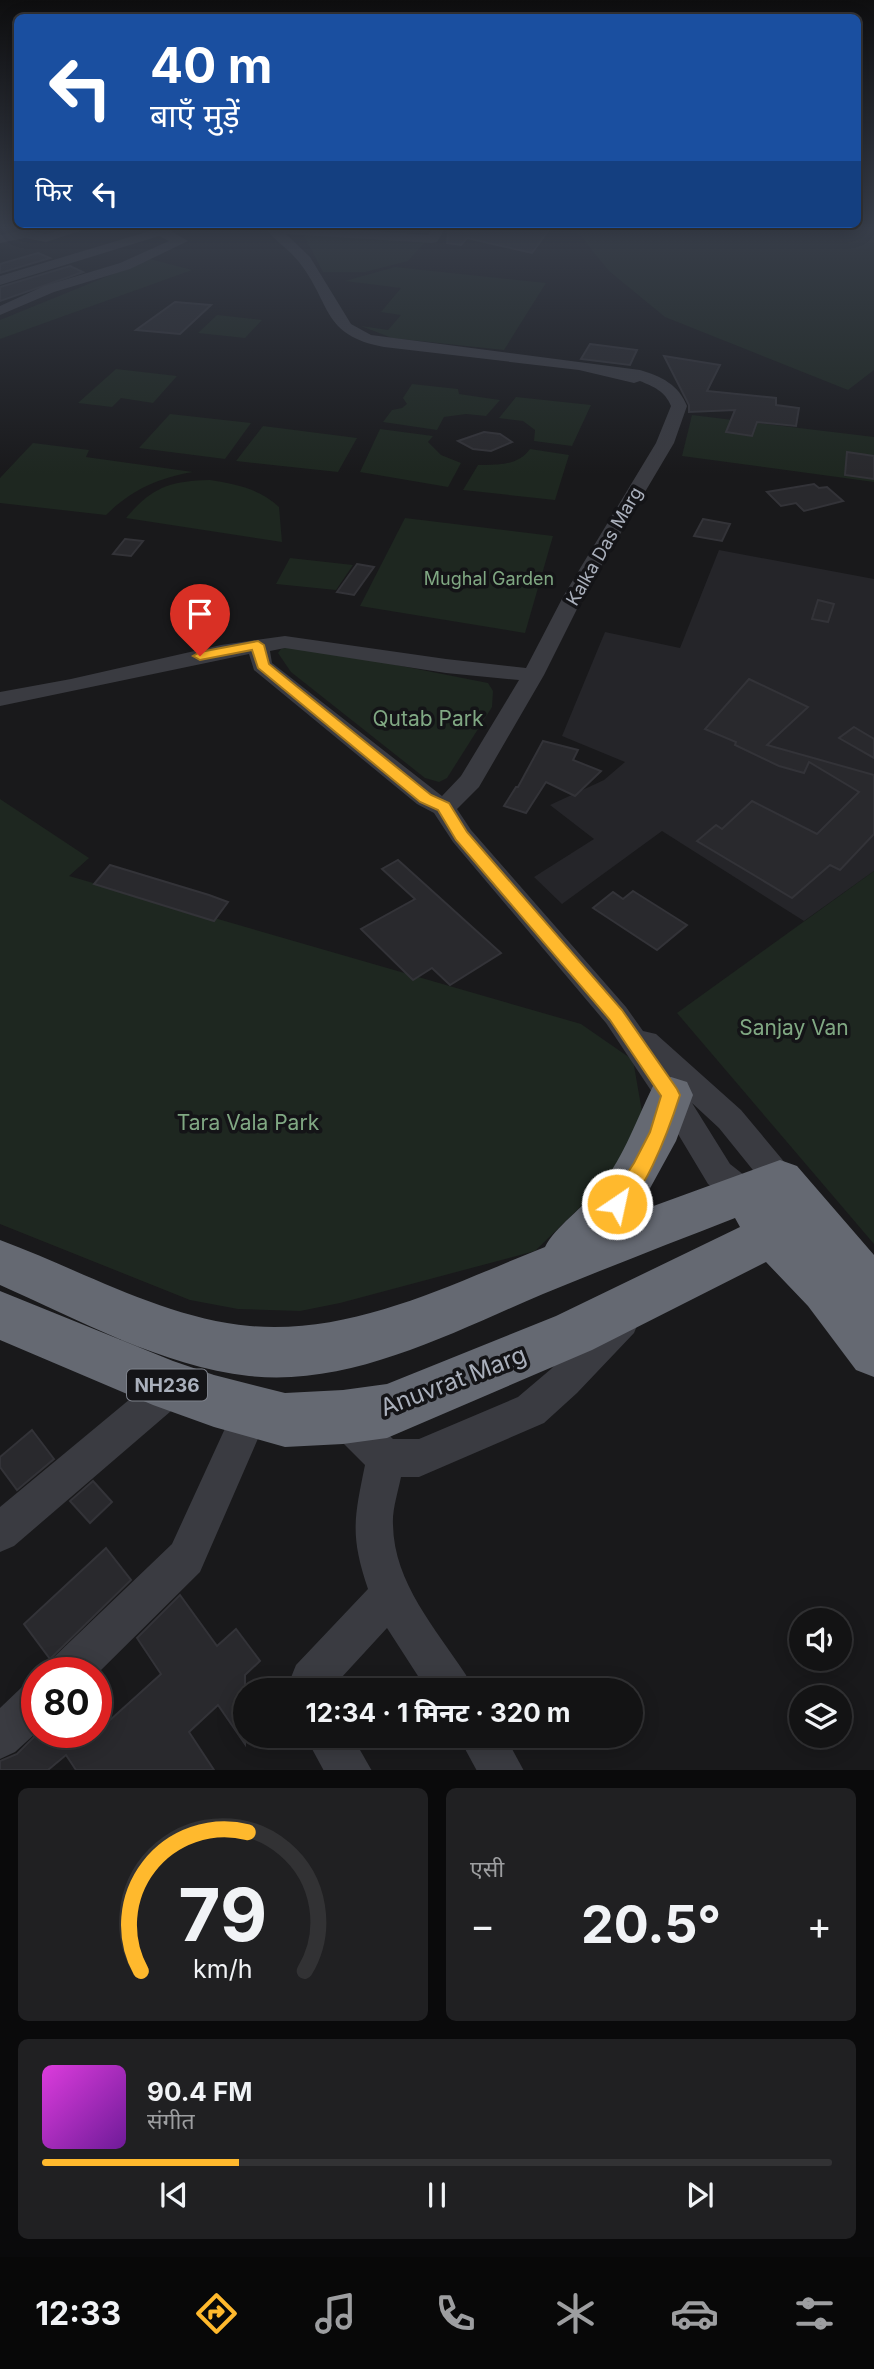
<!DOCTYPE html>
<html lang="hi">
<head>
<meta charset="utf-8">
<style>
  body { margin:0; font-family:Inter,"Noto Sans Devanagari",sans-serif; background:#202022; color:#f1f3f6; height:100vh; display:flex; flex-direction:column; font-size:26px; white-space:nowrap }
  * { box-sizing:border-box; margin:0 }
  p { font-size:23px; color:#9d9ea0 }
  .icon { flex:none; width:38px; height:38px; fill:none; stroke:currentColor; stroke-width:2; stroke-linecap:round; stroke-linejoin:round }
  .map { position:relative; height:1770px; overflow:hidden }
  .drawer { display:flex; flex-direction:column; gap:18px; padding:18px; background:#0a0a0b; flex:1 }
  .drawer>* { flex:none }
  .banner { position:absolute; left:14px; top:14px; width:847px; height:214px; border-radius:10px; box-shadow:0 4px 18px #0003,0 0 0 2px #323234; background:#1a4fa0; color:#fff; overflow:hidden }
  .controls { position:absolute; left:789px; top:1608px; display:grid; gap:14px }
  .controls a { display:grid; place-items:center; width:63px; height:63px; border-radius:50%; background:#131314; box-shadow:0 4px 18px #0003,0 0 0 2px #323234; font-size:35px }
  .speed { position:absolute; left:21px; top:1657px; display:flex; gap:14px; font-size:35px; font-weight:700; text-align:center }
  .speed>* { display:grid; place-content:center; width:91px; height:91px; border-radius:50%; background:#131314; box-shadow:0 4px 18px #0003,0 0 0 2px #323234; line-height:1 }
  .speed .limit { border:10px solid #d22; background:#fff; color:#111 }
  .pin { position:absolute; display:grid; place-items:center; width:60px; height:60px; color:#fff; margin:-72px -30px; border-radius:50% 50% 50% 0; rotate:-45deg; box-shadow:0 0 7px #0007 }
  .pin .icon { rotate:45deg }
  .me { position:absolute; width:77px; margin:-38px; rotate:34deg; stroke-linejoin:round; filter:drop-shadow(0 0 5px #0008) }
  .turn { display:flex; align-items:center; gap:24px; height:147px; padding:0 21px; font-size:32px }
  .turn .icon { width:91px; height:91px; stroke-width:2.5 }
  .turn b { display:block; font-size:49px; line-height:60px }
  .then { display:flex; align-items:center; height:66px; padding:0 21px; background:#0003; gap:14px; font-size:26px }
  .big { font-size:52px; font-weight:700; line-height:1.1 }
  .drawer .widget { flex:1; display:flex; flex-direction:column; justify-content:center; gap:10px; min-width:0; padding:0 24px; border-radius:10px; background:#202022 }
  .drawer .dial { align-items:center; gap:0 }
  .dial svg { height:182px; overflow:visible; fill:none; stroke:#323234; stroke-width:7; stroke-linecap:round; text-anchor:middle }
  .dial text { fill:#f1f3f6; stroke:none }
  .song { display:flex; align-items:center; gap:21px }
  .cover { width:84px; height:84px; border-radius:10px; background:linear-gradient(135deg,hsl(300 70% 55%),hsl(280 70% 35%)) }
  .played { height:7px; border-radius:4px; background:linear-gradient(90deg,#ffb92d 25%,#323234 25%) }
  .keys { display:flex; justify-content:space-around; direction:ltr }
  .heat { display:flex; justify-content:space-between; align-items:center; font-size:38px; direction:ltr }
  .drawer .tiles { flex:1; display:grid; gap:18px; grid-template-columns:1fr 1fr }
  .widget:last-child { grid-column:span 2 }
  .trip { position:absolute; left:233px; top:1678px; width:410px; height:70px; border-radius:35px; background:#131314; box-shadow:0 4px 18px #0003,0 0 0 2px #323234; font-weight:700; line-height:70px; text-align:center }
  .menu { display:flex; height:112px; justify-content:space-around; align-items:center; background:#080808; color:#9d9ea0 }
  .menu .icon { width:49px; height:49px }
  .menu .current { color:#ffb92d }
  .menu b { font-size:32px; color:#f1f3f6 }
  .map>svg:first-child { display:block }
</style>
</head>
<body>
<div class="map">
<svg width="874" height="1771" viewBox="0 0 874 1771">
  <rect width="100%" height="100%" fill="#19191b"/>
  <!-- built -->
  <polygon fill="#252529" points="719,550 874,579 874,871 804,921 662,831 562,904 534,877 594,839 550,805 604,780 625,762 562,736 605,632 680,648"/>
  <!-- green -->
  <g fill="#1e2720">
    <polygon points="573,227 874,227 874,370 848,390 665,317 609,271"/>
    <polygon points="302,232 426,241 408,261 365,272 323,272"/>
    <polygon points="150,259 192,270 0,339 0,320"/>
    <polygon points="395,267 546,283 504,350 392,338 361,326 388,330 401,315 381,312 401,288 345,281"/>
    <polygon points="217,315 262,320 245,338 198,333"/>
    <polygon points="116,369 177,376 153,403 121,398 112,407 78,403"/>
    <polygon points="412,384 458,389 459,394 500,400 486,416 466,414 444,417 437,430 383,422 392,410 402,408 407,404 403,398"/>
    <polygon points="516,397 591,405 572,446 534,441 535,430 523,421 499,418"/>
    <polygon points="170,414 251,423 225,459 139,448"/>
    <polygon points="692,415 874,437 874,482 682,456"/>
    <polygon points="263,426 357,438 338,472 236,461"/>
    <polygon points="380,429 433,436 428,442 441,455 461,463 448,487 360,472"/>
    <path d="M33 443 89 450 86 457 193 472C158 478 131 490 106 515L0 503V478Z"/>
    <path d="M530 449 569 455 555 500 463 490 478 465C497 465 518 466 530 449Z"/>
    <path d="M210 480C236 484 260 489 279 507L282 542 126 518C152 487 170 481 210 480Z"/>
    <polygon points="405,518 553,536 525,633 360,606"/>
    <polygon points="290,558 353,565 336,590 276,584"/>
    <polygon points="295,645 488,683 493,691 492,707 447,778 439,782 425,778 291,672 278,653 281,649"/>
    <polygon points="0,799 89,858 69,876 581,1024 633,1060 644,1123 609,1179 535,1251 340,1303 300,1311 238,1309 190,1300 0,1224"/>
    <polygon points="874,871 874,1244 677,1013"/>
  </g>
  <!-- building -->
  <g fill="#29292d" stroke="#333338" stroke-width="2">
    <polygon points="449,227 551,227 532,253 467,238 461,245 447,243"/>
    <polygon points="38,253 50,258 0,273 0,264"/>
    <polygon points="70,266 83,272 0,301 0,287"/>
    <polygon points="175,302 211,305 180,334 136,330"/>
    <polygon points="590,344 637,350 630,365 581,359"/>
    <polygon points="664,356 720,365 707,391 776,398 776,405 799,408 796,426 757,422 752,436 726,432 735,410 689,412 689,405"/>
    <polygon points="484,432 500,434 512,442 491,451 473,449 458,441"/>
    <polygon points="847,452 874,456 874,479 845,475"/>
    <polygon points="814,484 819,488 827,487 843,501 804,511 796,503 781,506 767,492"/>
    <polygon points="703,519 730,524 722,541 694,536"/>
    <polygon points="125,539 143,541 131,556 113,554"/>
    <polygon points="357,564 374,567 354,595 337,592"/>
    <polygon points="818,600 834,604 828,622 812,619"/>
    <polygon points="749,679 808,707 767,745 874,775 874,834 840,870 830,865 792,898 697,841 716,825 722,829 752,801 817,834 859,792 809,762 804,773 779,766 735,745 736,742 705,729"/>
    <polygon points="854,727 874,739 874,758 839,738"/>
    <polygon points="543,741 578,750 573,760 601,771 575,796 546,782 526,813 504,806 516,787 518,787"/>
    <polygon points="398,860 501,953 450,985 432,968 413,980 361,929 415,899 382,869"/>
    <polygon points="110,865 209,895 228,902 214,921 94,884"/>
    <polygon points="633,891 687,925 657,950 593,908 613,892 623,899"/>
    <polygon points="32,1430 54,1459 17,1490 0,1467 0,1457"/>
    <polygon points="93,1481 112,1502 90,1523 70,1501"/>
    <polygon points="106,1548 131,1580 50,1659 24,1624"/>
    <polygon points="180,1595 217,1646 236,1629 260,1661 245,1675 245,1744 218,1705 189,1732 214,1770 76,1770 66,1755 48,1770 0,1770 0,1761 17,1754 39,1732 96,1732 96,1702 109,1721 161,1674 137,1638"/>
  </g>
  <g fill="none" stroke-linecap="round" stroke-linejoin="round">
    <!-- minor -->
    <g fill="#3a3b41" fill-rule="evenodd">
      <polygon points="72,227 92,227 46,242 25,238 0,243 0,235 25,230 46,234"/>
      <polygon points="163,227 170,227 171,231 188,241 130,269 54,292 0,315 0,306 44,286 120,263 169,241 159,236 0,285 0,276"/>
      <path d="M265 227H320L428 235 434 227H446L437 242 432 243 286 234 310 257 351 324 371 335 640 370C661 376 679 385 687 406L674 443 584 595 544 675 479 787 457 809 471 830 626 1007 643 1031 656 1034 741 1110 791 1170 796 1180 791 1190 780 1194 769 1190 719 1128 692 1103 730 1164 754 1183 759 1193 754 1203 743 1207 732 1203 708 1184 660 1104 606 1023 453 842 434 813 417 804 254 670 249 654 0 706V692L71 679 221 645 285 636 446 659 526 668 564 595 656 443 671 406C665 391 654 387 640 381L634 383 579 370 384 347C321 335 332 304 299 262 289 249 273 240 265 227ZM285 648 446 673 519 680 461 776 442 796 272 663 270 651Z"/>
      <path d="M622 1305 634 1309 639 1321 634 1333 577 1393 544 1423 419 1477H401C398 1492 392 1510 393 1525 394 1583 436 1629 466 1675L472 1690H427L387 1628 330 1690H286L296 1665 368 1589C350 1535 354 1519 365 1465L330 1430 325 1417 330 1404 343 1399 356 1404 393 1439H419L518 1397 551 1369 610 1309Z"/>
      <polygon points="172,1369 185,1375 190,1387 185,1399 14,1546 0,1552 0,1507 159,1375"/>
      <polygon points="252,1393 265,1398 270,1411 200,1572 96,1675 47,1673 53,1658 172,1544 239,1398"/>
      <polygon points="37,1681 37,1732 15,1752 0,1759 0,1708 22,1687"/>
      <polygon points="305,1736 352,1736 372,1771 324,1771"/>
      <polygon points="458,1736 505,1736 524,1771 477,1771"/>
    </g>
    <!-- highway -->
    <path fill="#656972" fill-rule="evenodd" d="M671 1077 687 1082 693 1095 676 1141 637 1212 780 1160 797 1166 874 1255V1377L856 1370 808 1306 766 1262 592 1350 387 1438 343 1444 285 1447 214 1427 153 1405 0 1340V1291L173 1361 214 1375 285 1393 343 1390 387 1384 556 1316 740 1227 735 1218C671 1243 606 1268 543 1294 451 1333 351 1387 249 1376 162 1366 79 1320 0 1285V1240C81 1270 163 1318 250 1326 354 1335 451 1284 545 1247 554 1228 585 1206 600 1187 625 1155 637 1118 655 1082Z"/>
  </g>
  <!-- sky -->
  <linearGradient id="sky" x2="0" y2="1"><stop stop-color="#0e0e0f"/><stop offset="0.48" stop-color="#383e4a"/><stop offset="1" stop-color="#383e4a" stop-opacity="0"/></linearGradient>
  <rect width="874" height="474" fill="url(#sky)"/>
  <!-- route -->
  <path fill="#ffb92d" stroke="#a6781d" stroke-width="2" d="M258 641 264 645 269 664 431 795 449 803 467 832 622 1010 677 1089 680 1095C673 1117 638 1221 610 1210L607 1204 634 1163 650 1132 661 1096 610 1020 456 840 438 810 420 802 258 668 252 650 200 660 193 656 200 652Z"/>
  <g text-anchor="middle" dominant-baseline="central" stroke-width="7" stroke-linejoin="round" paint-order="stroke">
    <!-- far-street labels -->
    <g font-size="18" fill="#aab0bc" stroke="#141417">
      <text transform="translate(604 546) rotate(-60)">Kalka Das Marg</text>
    </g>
    <!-- far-park labels -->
    <g font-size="18" fill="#80a883" stroke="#141417">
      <text x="489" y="578">Mughal Garden</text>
    </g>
    <!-- shield labels -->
    <rect fill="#141417" stroke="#7d818a" stroke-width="2" x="127" y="1369.5" width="80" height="31" rx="5"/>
    <g font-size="19" font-weight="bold" fill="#aab0bc">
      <text x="167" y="1385">NH236</text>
    </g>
    <!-- park labels -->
    <g font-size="21" fill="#80a883" stroke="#141417">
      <text x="428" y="718">Qutab Park</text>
      <text x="794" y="1027">Sanjay Van</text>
      <text x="248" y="1122">Tara Vala Park</text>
    </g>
    <!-- near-street labels -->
    <g font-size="24" fill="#aab0bc" stroke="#141417">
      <text transform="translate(453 1381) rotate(-21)">Anuvrat Marg</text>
    </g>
  </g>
</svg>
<div class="controls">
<a><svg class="icon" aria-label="sound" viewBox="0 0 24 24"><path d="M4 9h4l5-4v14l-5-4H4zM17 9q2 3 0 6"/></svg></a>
<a><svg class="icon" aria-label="layers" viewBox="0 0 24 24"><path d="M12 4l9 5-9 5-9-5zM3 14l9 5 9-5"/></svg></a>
</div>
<div class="speed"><div class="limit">80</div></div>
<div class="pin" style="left:200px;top:656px;background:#d93025"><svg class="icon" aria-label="arrive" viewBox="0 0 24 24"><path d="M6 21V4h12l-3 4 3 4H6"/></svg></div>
<svg class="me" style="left:617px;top:1204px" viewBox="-20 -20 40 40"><circle r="17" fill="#ffb92d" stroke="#fff" stroke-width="3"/><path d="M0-11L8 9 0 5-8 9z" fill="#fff"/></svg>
<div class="trip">12:34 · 1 मिनट · 320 m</div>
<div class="banner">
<div class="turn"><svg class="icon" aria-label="left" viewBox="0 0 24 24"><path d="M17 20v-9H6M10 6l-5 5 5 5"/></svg><div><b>40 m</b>बाएँ मुड़ें</div></div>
<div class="then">फिर<svg class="icon" aria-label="left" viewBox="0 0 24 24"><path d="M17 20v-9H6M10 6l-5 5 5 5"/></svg></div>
</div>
</div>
<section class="drawer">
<div class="tiles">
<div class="widget dial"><svg viewBox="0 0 100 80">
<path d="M14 69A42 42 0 1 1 86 69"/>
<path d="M14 69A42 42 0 0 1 61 8" stroke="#ffb92d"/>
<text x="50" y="56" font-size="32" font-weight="700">79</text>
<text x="50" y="72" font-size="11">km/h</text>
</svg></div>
<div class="widget"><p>एसी</p>
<div class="heat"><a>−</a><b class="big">20.5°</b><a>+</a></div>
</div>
<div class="widget">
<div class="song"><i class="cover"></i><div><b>90.4 FM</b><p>संगीत</p></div></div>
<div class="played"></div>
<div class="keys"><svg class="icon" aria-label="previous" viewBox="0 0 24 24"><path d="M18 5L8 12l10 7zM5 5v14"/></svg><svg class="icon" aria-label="pause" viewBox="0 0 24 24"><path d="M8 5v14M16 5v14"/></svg><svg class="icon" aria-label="next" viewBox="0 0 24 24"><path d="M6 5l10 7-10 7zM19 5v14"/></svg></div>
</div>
</div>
</section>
<nav class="menu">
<b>12:33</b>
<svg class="icon current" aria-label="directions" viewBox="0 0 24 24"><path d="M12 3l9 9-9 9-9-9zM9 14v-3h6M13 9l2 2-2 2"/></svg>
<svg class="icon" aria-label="music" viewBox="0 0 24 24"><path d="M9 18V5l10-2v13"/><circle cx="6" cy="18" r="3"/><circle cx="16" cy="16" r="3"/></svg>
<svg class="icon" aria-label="phone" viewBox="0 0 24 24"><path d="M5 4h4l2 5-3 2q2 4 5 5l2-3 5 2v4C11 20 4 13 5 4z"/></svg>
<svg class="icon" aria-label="climate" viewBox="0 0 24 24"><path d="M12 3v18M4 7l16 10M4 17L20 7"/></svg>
<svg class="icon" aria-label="car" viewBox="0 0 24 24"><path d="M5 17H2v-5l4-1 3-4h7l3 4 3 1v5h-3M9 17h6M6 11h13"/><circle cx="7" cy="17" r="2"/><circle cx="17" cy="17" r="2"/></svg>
<svg class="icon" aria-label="filters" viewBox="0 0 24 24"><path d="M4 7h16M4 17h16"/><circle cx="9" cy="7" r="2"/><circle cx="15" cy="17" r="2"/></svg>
</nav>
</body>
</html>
